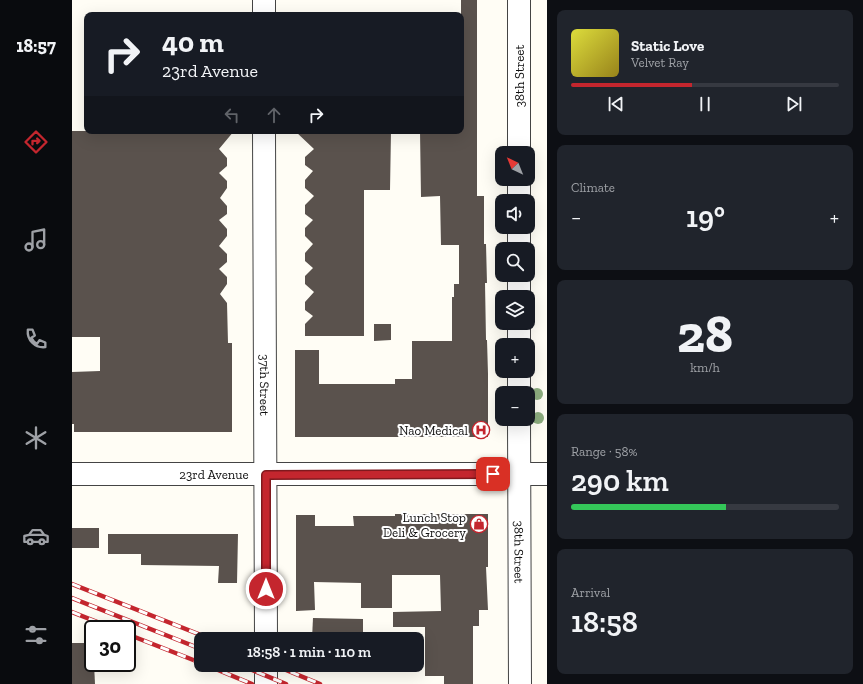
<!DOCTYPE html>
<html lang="en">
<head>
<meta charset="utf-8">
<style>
  body { margin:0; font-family:"Zilla Slab",serif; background:#20242c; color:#f1f3f6; height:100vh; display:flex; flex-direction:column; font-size:15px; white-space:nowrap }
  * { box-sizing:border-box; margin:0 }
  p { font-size:13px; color:#9ea1a6 }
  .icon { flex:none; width:22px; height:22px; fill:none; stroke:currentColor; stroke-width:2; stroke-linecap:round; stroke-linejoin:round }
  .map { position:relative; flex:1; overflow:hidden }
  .panel { display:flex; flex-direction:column; gap:10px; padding:10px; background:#0d0f14; width:316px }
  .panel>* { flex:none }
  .top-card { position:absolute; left:12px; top:12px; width:380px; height:122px; border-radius:8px; box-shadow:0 4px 16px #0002; background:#171b24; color:#f1f3f6; overflow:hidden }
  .needle { width:26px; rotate:317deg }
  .buttons { position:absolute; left:423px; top:146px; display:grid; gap:8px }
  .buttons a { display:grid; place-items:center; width:40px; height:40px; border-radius:8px; background:#171b24; box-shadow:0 4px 16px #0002; font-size:20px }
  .speed { position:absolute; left:12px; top:620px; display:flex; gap:8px; font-size:20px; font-weight:700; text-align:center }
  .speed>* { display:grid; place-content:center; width:52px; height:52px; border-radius:50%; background:#171b24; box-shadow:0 4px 16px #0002; line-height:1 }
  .speed .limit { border:2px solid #111; border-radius:6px; background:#fff; color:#111 }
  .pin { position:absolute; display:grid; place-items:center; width:34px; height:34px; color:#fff; margin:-17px; border-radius:8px; box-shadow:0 2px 6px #0006 }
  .me { position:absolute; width:44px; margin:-22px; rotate:0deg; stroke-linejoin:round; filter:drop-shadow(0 0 3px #0008) }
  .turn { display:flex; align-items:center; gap:14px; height:84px; padding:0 12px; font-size:18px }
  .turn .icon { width:52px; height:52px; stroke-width:2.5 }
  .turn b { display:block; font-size:28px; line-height:34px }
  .lanes { display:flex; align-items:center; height:38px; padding:0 12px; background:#0003; justify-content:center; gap:20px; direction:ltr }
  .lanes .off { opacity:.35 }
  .big { font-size:30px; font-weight:600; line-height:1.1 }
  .panel .tile { flex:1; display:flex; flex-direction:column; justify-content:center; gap:6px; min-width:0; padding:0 14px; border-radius:8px; background:#20242c }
  .panel .dial { align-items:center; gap:0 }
  .dial b { font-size:52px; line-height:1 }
  .song { display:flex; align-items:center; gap:12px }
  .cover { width:48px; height:48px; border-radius:6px; background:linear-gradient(135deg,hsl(60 70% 55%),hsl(50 70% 35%)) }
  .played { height:4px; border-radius:2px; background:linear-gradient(90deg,#c4262e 45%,#363941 45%) }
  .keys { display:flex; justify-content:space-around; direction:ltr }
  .heat { display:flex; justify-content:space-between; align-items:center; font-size:22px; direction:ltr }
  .charge { height:6px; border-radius:3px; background:linear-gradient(90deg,#34c759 58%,#363941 0) }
  .trip { position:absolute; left:122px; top:632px; width:230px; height:40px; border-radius:8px; background:#171b24; box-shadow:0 4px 16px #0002; font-weight:600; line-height:40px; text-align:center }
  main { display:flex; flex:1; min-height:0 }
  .dock { display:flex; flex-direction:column; width:72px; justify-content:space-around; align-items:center; background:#090b0e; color:#9ea1a6 }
  .dock .icon { width:28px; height:28px }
  .dock .selected { color:#c4262e }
  .dock b { font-size:18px; color:#f1f3f6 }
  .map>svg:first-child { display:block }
</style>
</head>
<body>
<main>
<nav class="dock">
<b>18:57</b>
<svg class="icon selected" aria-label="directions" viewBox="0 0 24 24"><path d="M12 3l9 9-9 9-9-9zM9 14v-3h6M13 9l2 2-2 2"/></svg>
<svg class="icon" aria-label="music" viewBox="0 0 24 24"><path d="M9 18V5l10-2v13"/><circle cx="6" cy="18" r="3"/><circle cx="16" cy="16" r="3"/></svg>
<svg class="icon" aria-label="phone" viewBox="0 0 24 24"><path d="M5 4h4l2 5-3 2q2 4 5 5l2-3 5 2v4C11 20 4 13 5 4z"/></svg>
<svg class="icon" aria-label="climate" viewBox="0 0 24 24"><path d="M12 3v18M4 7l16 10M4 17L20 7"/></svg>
<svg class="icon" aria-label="car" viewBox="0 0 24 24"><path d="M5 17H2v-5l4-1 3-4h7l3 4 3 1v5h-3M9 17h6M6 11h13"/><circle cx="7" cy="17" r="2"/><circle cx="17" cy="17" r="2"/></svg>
<svg class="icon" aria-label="filters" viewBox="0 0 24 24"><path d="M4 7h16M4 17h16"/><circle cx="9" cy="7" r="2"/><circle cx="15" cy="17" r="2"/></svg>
</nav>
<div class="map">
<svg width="475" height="684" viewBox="0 0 475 684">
  <rect width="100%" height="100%" fill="#fffdf5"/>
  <!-- building -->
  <g fill="#5a524d">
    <polygon points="389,0 405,0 405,196 412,196 412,244 414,244 415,283 413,283 414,340 415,340 416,374 416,437 223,437 223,350 247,350 247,384 323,384 323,379 340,379 340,341 380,341 380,297 382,297 382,284 387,284 387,245 369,245 368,196 349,197 348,131 389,131"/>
    <polygon points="0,131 162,131 147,149 155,158 155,166 147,173 155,181 155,188 148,198 155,206 155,214 147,220 155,229 155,236 147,246 155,254 155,262 147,269 155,277 155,284 148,294 155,303 156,343 160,343 160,432 2,432 2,424 0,424 0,372 28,371 28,337 0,337"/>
    <polygon points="223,131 319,131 318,190 292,190 292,336 233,336 233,324 241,316 233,310 233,302 242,292 233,284 233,276 241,268 233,261 233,253 241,244 233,236 233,228 241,220 233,214 233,205 242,196 233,188 233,180 241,171 233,165 233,157 242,149"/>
    <polygon points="302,324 319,324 319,340 302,341"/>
    <polygon points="323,514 416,514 416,567 414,567 416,610 407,610 407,626 401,626 401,684 372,684 372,676 353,676 353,627 321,627 321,612 369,611 368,575 320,575 320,608 289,608 289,583 242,582 243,610 224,611 224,515 243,515 243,526 282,526 281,516 323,516"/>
    <rect x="0" y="528" width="27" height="20"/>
    <polygon points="36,534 166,534 165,583 146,583 147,566 69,565 69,554 36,554"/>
    <polygon points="241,618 291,619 291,639 240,639"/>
    <polygon points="0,643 21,643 23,684 0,684"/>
  </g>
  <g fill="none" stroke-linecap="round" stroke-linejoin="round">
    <defs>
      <g id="minor">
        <polyline points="192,0 192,15"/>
        <polyline points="447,0 447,153"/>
        <path id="s1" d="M192 131 194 639"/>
        <polyline points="447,179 447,201"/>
        <polyline points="447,227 447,249"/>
        <polyline points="447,275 447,297"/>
        <polyline points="447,323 447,345"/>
        <polyline points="447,371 447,393"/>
        <path id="s2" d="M447 419 448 684"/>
        <path id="s3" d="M0 474H475"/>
        <polyline points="194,665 194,684"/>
      </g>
    </defs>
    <!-- minor casing -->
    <use href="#minor" stroke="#444" stroke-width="24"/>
    <!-- minor -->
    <use href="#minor" stroke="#fff" stroke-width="22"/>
    <defs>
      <g id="rail">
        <polyline points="0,584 139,639"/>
        <polyline points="0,598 129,649"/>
        <polyline points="0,612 43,629"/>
        <polyline points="55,634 129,663"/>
        <polyline points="134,665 180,684"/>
        <polyline points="168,665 214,684"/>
        <polyline points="202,665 248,684"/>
      </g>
    </defs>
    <!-- rail casing -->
    <use href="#rail" stroke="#c4262e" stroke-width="4.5"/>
    <!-- rail -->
    <use href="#rail" stroke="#fff" stroke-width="3" stroke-dasharray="9" stroke-linecap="butt"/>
  </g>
  <!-- trees -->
  <g fill="#8dad7f">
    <circle cx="465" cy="394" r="6"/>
    <circle cx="466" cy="418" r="6"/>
  </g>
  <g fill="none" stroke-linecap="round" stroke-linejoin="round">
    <defs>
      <polyline id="route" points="194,589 194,475 421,474"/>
    </defs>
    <!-- route casing -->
    <use href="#route" stroke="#7f191e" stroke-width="10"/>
    <!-- route -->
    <use href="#route" stroke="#c4262e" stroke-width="7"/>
  </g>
  <!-- icons -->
  <defs>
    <symbol id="hospital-ring" viewBox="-11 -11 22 22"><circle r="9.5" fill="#fff" stroke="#c4262e" stroke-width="1.5"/><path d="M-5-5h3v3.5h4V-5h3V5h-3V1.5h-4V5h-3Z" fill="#c4262e"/></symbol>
    <symbol id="shop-ring" viewBox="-11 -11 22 22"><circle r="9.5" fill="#fff" stroke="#c4262e" stroke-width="1.5"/><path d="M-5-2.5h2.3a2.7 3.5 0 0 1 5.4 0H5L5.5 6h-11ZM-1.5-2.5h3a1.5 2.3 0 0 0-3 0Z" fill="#c4262e"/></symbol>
  </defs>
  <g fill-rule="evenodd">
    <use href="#hospital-ring" x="399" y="420" width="20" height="20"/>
    <use href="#shop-ring" x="397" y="514" width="20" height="20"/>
  </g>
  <g text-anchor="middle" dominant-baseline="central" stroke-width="4" stroke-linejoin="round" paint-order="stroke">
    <!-- street labels -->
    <g font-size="13" fill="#111" stroke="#fff">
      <text transform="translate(447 76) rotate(-90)">38th Street</text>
      <text stroke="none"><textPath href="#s1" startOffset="254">37th Street</textPath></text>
      <text stroke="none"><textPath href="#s3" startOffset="142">23rd Avenue</textPath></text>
      <text stroke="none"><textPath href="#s2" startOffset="133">38th Street</textPath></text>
    </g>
    <!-- poi labels -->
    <g font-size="13" fill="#111" stroke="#fff" text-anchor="end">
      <text x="396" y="430">Nao Medical</text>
      <text x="394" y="517">Lunch Stop<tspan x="394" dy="15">Deli &amp; Grocery</tspan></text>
    </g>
  </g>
</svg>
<div class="buttons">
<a><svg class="needle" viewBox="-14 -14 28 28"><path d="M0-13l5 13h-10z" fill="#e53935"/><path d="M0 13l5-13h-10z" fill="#9ea1a6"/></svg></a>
<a><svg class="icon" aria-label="sound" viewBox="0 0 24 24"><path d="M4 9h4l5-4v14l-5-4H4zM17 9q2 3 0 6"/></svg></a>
<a><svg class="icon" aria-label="search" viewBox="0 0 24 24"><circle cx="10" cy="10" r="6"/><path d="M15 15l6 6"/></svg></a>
<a><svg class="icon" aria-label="layers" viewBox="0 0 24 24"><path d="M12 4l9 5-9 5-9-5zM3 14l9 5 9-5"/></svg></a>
<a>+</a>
<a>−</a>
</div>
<div class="speed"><div class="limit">30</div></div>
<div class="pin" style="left:421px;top:474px;background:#d93025"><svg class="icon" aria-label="arrive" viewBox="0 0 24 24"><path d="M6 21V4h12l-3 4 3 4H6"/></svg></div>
<svg class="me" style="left:194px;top:589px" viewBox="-20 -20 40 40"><circle r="17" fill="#c4262e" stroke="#fff" stroke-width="3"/><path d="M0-11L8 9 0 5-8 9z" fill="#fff"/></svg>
<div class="trip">18:58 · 1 min · 110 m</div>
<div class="top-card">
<div class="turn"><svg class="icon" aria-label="right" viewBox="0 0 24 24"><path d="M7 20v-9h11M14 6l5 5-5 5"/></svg><div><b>40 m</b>23rd Avenue</div></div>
<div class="lanes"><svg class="icon off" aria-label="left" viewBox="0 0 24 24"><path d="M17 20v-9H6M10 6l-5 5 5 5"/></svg><svg class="icon off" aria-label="ahead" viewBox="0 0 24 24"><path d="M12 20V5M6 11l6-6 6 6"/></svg><svg class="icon" aria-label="right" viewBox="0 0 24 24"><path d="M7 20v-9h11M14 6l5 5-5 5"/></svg></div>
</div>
</div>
<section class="panel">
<div class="tile">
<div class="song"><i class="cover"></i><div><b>Static Love</b><p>Velvet Ray</p></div></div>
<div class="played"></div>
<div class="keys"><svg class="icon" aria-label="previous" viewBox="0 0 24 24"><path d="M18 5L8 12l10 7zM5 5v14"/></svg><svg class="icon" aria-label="pause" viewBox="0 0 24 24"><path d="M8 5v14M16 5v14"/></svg><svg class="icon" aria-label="next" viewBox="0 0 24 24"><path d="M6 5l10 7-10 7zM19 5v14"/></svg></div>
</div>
<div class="tile"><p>Climate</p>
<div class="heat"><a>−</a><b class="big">19°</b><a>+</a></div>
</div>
<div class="tile dial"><b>28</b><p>km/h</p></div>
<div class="tile"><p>Range · 58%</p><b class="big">290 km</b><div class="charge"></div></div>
<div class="tile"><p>Arrival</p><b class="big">18:58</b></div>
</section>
</main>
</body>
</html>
